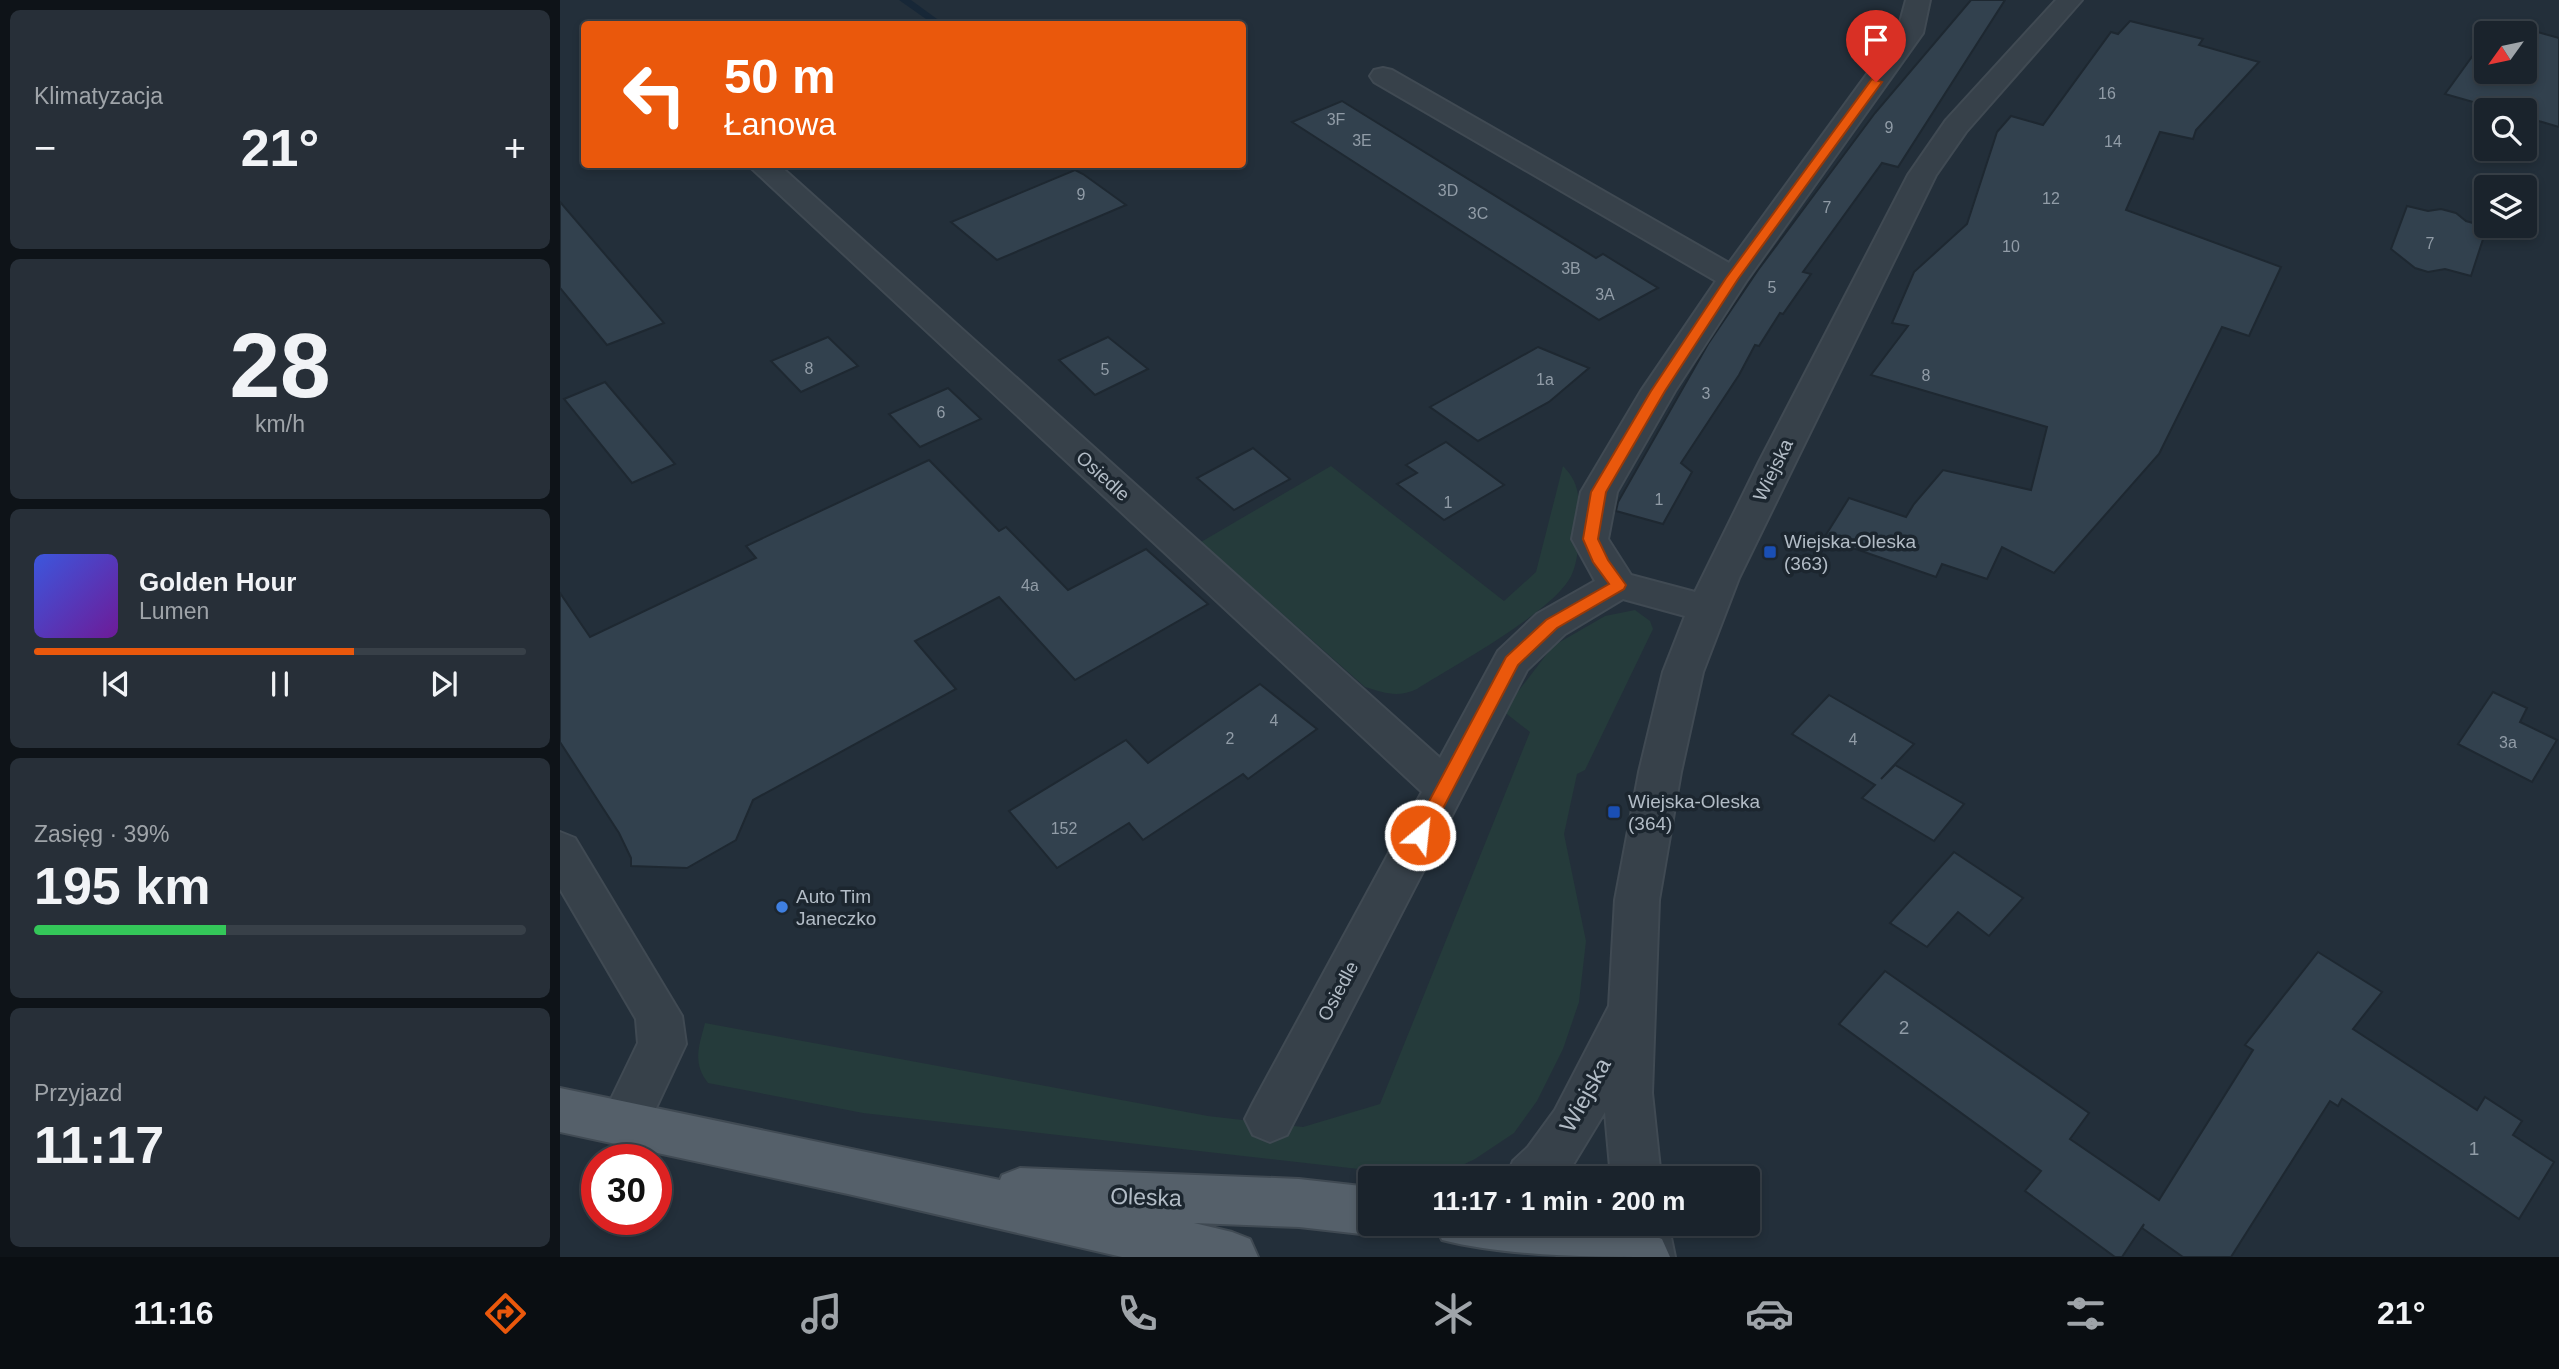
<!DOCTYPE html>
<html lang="pl">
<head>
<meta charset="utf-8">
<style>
  body { margin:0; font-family:Arial,sans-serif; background:#272f38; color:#f1f3f6; height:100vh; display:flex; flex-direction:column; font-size:26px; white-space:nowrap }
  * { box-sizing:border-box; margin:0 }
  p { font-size:23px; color:#9fa4a9 }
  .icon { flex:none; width:38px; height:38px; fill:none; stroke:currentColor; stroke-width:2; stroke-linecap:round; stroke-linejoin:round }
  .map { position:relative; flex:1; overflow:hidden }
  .side { display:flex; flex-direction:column; gap:10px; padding:10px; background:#0e1318; width:560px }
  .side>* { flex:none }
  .top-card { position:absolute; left:21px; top:21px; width:665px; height:147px; border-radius:7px; box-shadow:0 4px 10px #0003,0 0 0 2px #384048; background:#ea580c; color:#fff; overflow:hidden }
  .needle { width:46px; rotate:237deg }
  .tools { position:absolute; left:1914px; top:21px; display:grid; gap:14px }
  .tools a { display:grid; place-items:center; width:63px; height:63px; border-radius:7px; background:#1a232c; box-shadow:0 4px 10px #0003,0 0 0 2px #384048; font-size:35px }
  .speed { position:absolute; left:21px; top:1144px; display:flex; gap:14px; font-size:35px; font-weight:700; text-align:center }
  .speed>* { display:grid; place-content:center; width:91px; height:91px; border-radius:50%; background:#1a232c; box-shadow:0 4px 10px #0003,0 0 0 2px #384048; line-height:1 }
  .speed .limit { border:10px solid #d22; background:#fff; color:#111 }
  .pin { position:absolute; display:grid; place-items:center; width:60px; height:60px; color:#fff; margin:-72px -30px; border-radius:50% 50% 50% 0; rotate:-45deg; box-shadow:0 0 7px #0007 }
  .pin .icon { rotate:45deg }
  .me { position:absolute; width:77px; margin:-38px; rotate:28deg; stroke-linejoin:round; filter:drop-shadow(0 0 5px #0008) }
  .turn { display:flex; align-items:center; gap:24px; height:147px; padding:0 28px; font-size:32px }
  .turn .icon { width:91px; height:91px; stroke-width:2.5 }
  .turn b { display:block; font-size:49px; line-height:60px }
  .big { font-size:52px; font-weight:600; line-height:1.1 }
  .side .widget { flex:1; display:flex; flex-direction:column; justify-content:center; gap:10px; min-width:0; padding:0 24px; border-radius:10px; background:#272f38 }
  .side .dial { align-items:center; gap:0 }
  .dial b { font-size:91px; line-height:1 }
  .song { display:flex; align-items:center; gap:21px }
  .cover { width:84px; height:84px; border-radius:10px; background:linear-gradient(135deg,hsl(230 70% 55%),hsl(280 70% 35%)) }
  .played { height:7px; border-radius:4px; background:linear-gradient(90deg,#ea580c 65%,#384048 65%) }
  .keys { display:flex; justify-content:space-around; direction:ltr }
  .heat { display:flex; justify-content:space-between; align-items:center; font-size:38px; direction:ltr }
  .charge { height:10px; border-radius:5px; background:linear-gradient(90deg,#34c759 39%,#384048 0) }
  .trip { position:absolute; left:798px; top:1166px; width:402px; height:70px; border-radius:7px; background:#1a232c; box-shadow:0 4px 10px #0003,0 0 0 2px #384048; font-weight:600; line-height:70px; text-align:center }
  .dock { display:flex; height:112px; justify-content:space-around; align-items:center; background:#0a0e12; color:#9fa4a9 }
  .dock .icon { width:49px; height:49px }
  .dock .active { color:#ea580c }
  .dock b { font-size:32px; color:#f1f3f6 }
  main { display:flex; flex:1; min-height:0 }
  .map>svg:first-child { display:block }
</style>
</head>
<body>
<main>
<section class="side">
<div class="widget"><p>Klimatyzacja</p>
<div class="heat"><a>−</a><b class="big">21°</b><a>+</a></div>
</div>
<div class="widget dial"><b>28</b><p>km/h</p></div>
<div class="widget">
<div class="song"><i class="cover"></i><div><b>Golden Hour</b><p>Lumen</p></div></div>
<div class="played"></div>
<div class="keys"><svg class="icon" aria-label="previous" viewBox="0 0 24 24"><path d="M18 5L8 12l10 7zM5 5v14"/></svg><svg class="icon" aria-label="pause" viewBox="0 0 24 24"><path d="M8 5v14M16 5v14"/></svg><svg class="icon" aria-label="next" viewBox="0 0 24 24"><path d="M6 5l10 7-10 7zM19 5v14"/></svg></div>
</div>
<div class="widget"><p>Zasięg · 39%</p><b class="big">195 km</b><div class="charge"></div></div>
<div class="widget"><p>Przyjazd</p><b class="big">11:17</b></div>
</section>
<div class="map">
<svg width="1999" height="1257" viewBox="0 0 1999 1257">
  <rect width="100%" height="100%" fill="#232f3a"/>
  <!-- green -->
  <g fill="#253b3b">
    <path d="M771 466 944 601 976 572 1003 466C1020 483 1019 498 1019 521 1020 536 1018 561 1012 574 997 610 893 666 857 689 838 698 824 693 805 687L641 542Z"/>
    <path d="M1075 610 1090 621 1093 629 1025 770 1017 774 1004 834 1026 941 1019 1002 1003 1049 977 1101 954 1133 915 1159 890 1171 852 1175 303 1113 148 1083C132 1063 139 1046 145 1023L648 1116 743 1127 820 1104 970 732 943 711 993 646 1045 616Z"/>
  </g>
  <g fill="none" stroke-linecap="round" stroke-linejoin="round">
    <!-- stream -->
    <polygon fill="#172737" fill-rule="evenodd" points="339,0 351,0 384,24 373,24"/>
  </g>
  <!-- building -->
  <g fill="#32414e" stroke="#1e2831" stroke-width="2">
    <polygon points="1411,0 1445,0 1338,167 1322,163 1243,272 1251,274 1223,314 1220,313 1199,346 1195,345 1179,375 1121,463 1132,472 1103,524 1056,511 1058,502 1148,344 1198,270 1315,113"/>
    <polygon points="1570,21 1643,39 1639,45 1699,62 1636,130 1633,139 1600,132 1566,210 1721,267 1689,336 1662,327 1599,454 1494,573 1442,547 1427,579 1382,564 1376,577 1264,538 1289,498 1346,517 1354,504 1383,470 1471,490 1487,427 1311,375 1348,326 1332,323 1354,272 1407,224 1437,132 1451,116 1483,125 1551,32 1558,34"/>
    <polygon points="1948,24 1999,38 1999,127 1965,117 1965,110 1941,110 1885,94 1927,36 1927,72 1965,72 1965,33 1929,33 1935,25 1945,28"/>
    <polygon points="782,101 1036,258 1043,254 1098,288 1039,320 732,122"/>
    <polygon points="515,170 523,174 566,205 437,260 391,222"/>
    <polygon points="0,202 104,323 47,345 0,288"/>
    <polygon points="1847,206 1868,211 1881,209 1896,213 1906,221 1927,227 1911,276 1885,269 1868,272 1855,268 1831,249"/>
    <polygon points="268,337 298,366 241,392 211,361"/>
    <polygon points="548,337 588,369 535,395 499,360"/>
    <polygon points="978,347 1029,368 989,402 918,441 870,407"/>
    <polygon points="45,382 115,464 72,483 4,399"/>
    <polygon points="388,388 421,419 360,447 329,414"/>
    <polygon points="886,442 944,485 884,520 837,484 857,473 846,465"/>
    <polygon points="693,448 730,479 674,510 637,478"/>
    <polygon points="369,460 439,531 446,527 508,590 586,549 648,604 515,680 439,597 355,641 396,689 193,800 176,840 127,868 71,866 71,858 59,833 0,742 0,593 30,637 196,558 186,546"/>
    <polygon points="700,684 757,729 688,779 683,774 583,840 569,823 497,868 449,811 566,740 588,763"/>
    <polygon points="1933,692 1967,708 1960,722 1997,740 1972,782 1898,744"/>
    <polygon points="1269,695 1354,744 1321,779 1335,765 1404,804 1374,841 1302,798 1315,785 1232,734"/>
    <polygon points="1394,852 1463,898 1429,936 1398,912 1367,947 1330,923"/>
    <polygon points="1758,952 1822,992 1793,1029 1917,1110 1925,1097 1962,1121 1953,1135 1994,1162 1959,1219 1782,1099 1778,1106 1770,1101 1671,1257 1623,1257 1582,1228 1584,1224 1562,1257 1555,1257 1465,1191 1481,1171 1279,1024 1325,971 1529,1113 1510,1139 1599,1200 1693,1050 1685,1045"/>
  </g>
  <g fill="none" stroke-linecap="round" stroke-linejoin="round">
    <defs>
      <g id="minor">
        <polygon points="1346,0 1370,0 1363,33 1187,280 1115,391 1057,492 1048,539 1071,575 1135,592 1199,462 1348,175 1386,120 1496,0 1522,0 1406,132 1376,175 1179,578 1143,672 1121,772 1099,900 1092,1093 1101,1178 1051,1178 1045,1112 1005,1178 946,1178 953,1161 968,1147 995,1110 1049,1006 1055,900 1079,772 1103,672 1125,616 1063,599 1005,634 967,670 727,1135 710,1142 693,1135 685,1119 693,1103 862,792 187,164 218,164 880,758 938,651 977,614 1035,581 1012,539 1021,492 1081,391 1156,281 814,82 810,76 814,70 823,68 832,70 1169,263 1337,33"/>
        <polygon points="0,832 15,838 122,1016 126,1044 81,1140 64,1147 47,1140 39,1124 78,1043 76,1019 0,889"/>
        <polygon points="1056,1223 1108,1223 1115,1257 1063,1257"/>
      </g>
      <g id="major">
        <polygon points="0,1088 440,1180 442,1175 460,1168 739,1179 810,1187 810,1223 830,1223 828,1228 810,1235 739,1227 634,1223 672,1232 690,1239 698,1257 562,1257 288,1194 0,1132"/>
        <path d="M874 1223C945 1223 1037 1213 1102 1239L1110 1257C1037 1257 950 1257 882 1240Z"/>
      </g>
    </defs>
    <!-- minor casing -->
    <use href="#minor" stroke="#404a53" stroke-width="4"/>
    <!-- major casing -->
    <use href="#major" stroke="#404a53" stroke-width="4"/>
    <!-- minor -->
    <use href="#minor" fill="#37414a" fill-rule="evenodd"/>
    <!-- major -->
    <use href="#major" fill="#55606a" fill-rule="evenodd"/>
  </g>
  <!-- route -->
  <polygon fill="#ea580c" stroke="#983908" stroke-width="2" points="1312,79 1322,82 1178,279 1105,391 1046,492 1038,539 1048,560 1066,585 1064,589 997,628 958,665 866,841 853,841 851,835 946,657 986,620 1049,584 1033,562 1023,539 1031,492 1091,391 1166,278"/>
  <!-- markers -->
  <g fill="#1a4fb4" stroke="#1c262f" stroke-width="2.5">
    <rect x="1203" y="545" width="14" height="14" rx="3.5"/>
    <rect x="1047" y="805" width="14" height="14" rx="3.5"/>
  </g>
  <circle fill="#3f7fe0" stroke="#1c262f" stroke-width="2.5" cx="222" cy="907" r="7"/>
  <g text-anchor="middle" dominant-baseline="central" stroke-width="7" stroke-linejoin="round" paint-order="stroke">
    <!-- number labels -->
    <g font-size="16" fill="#919ca7">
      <text x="1547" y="93">16</text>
      <text x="776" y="119">3F</text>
      <text x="1329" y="127">9</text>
      <text x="802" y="140">3E</text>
      <text x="1553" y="141">14</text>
      <text x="888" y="190">3D</text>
      <text x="521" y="194">9</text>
      <text x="1491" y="198">12</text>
      <text x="1267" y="207">7</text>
      <text x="918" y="213">3C</text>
      <text x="1870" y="243">7</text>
      <text x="1451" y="246">10</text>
      <text x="1011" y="268">3B</text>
      <text x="1212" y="287">5</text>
      <text x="1045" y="294">3A</text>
      <text x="249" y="368">8</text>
      <text x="545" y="369">5</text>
      <text x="1366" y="375">8</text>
      <text x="985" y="379">1a</text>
      <text x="1146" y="393">3</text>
      <text x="381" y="412">6</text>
      <text x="1099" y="499">1</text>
      <text x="888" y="502">1</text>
      <text x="470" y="585">4a</text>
      <text x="714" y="720">4</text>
      <text x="670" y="738">2</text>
      <text x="1293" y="739">4</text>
      <text x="1948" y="742">3a</text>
      <text x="504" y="828">152</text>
    </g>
    <!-- street labels -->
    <g font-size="19" fill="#b2bcc6" stroke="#1c262f">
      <text transform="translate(1213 470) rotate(-64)">Wiejska</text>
      <text transform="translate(543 476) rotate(42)">Osiedle</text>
      <text transform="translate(778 991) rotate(-62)">Osiedle</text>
    </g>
    <!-- poi labels -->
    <g font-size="19" fill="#b2bcc6" stroke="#1c262f" text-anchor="start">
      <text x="1224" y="541">Wiejska-Oleska<tspan x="1224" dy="22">(363)</tspan></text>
      <text x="1068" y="801">Wiejska-Oleska<tspan x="1068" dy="22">(364)</tspan></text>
      <text x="236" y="896">Auto Tim<tspan x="236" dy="22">Janeczko</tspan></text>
    </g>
    <!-- near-number labels -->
    <g font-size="19" fill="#919ca7">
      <text x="1344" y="1027">2</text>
      <text x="1914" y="1148">1</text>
    </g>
    <!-- near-street labels -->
    <g font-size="23" fill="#b2bcc6" stroke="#1c262f">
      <text transform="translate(1025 1095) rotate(-61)">Wiejska</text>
      <text transform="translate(586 1197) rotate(2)">Oleska</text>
    </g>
  </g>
</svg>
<div class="tools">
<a><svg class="needle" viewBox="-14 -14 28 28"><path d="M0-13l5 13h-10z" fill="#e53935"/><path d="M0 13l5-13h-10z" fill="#9fa4a9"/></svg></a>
<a><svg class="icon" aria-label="search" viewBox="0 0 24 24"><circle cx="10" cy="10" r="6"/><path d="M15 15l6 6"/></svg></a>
<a><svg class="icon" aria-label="layers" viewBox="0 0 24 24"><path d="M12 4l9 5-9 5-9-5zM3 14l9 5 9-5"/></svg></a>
</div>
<div class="speed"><div class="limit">30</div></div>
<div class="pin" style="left:1316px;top:82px;background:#d93025"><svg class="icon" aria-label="arrive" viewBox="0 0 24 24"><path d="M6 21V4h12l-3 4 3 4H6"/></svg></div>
<svg class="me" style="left:860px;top:835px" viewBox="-20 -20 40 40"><circle r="17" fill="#ea580c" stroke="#fff" stroke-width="3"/><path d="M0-11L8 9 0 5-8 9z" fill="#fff"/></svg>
<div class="trip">11:17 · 1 min · 200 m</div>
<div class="top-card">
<div class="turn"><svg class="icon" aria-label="left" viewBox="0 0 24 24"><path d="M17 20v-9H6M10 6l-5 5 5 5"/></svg><div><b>50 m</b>Łanowa</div></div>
</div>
</div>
</main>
<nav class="dock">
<b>11:16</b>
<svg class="icon active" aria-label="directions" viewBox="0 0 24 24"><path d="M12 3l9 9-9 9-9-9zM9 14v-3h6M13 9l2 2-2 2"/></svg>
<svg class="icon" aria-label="music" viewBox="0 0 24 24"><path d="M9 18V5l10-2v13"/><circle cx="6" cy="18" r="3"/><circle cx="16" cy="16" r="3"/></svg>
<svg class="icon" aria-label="phone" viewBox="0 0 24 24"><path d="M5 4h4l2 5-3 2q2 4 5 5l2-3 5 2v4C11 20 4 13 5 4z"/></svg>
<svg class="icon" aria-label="climate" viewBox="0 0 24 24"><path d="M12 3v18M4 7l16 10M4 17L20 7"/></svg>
<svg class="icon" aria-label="car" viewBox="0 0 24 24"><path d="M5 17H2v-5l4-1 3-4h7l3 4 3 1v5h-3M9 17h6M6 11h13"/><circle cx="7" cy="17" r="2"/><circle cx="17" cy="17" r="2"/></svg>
<svg class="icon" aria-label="filters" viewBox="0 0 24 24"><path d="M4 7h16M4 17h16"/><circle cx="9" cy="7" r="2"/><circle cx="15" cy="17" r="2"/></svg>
<b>21°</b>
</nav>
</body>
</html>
